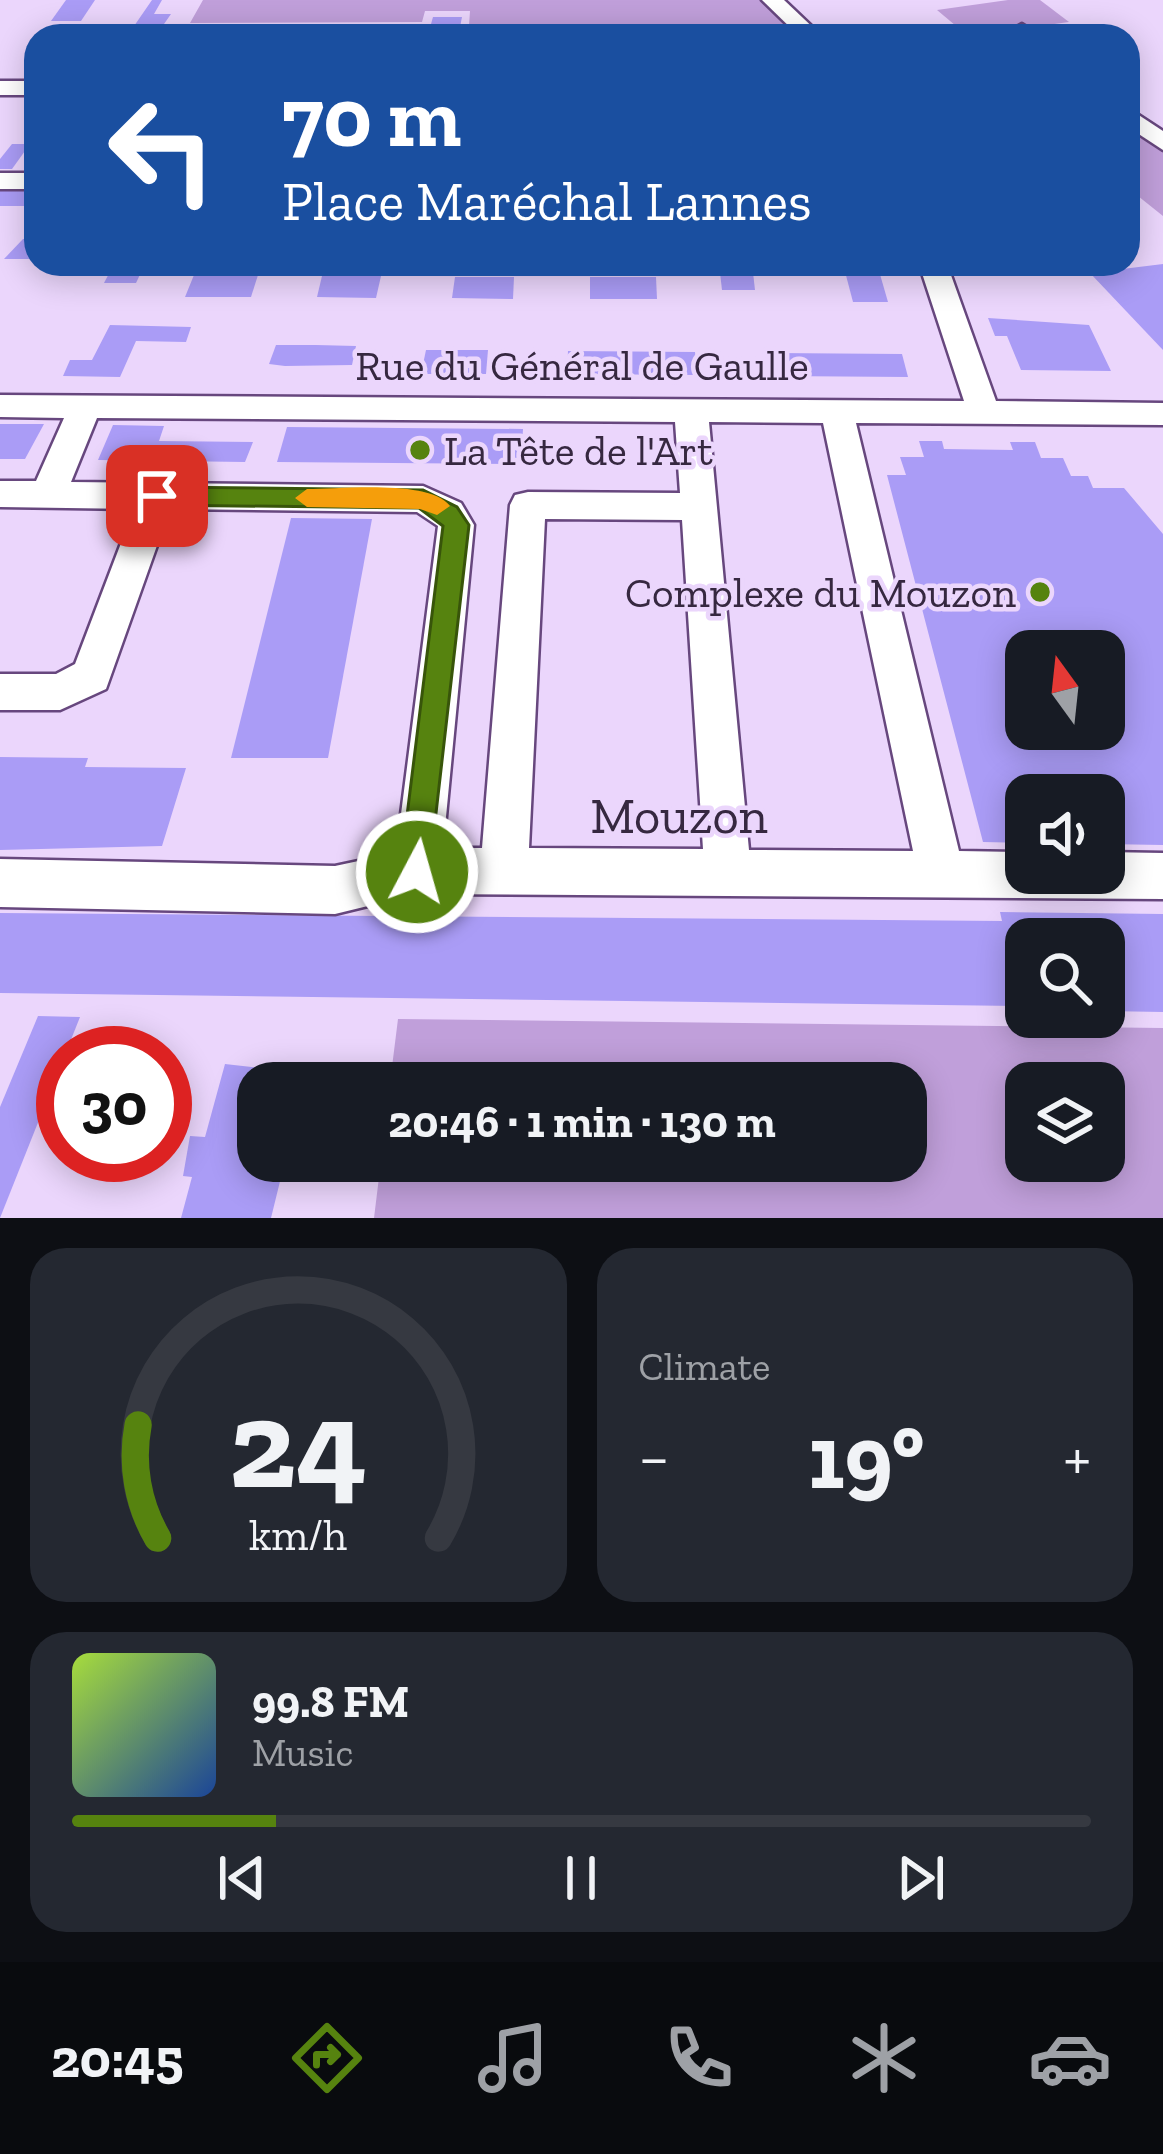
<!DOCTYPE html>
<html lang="en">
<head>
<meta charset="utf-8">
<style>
  body { margin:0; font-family:"Zilla Slab",serif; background:#242831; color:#f1f3f6; height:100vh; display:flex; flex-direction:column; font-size:45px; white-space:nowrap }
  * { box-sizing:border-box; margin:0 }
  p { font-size:39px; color:#9ea1a6 }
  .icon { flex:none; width:66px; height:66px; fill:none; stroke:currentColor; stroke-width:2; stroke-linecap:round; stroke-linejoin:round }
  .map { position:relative; height:1218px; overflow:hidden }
  .sheet { display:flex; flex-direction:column; gap:30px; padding:30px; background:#0d0f14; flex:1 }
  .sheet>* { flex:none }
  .hud { position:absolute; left:24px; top:24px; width:1116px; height:252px; border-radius:36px; box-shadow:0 6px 30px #0003; background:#1a4fa0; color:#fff; overflow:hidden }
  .needle { width:78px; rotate:345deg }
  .buttons { position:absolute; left:1005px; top:630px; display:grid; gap:24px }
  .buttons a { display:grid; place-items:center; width:120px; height:120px; border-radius:24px; background:#171b24; box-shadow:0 6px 30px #0003; font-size:60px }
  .speed { position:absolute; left:36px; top:1026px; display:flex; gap:24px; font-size:60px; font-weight:700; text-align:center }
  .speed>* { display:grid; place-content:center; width:156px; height:156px; border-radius:50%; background:#171b24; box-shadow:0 6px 30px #0003; line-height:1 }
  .speed .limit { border:18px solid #d22; background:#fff; color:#111 }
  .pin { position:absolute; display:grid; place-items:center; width:102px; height:102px; color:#fff; margin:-51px; border-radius:24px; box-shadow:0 6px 18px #0006 }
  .me { position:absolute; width:132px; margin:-66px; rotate:6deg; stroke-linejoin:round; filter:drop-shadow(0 0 9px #0008) }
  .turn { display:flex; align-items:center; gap:42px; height:252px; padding:0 60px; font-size:54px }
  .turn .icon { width:156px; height:156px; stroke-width:2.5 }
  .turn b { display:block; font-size:84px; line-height:102px }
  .big { font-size:90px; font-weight:800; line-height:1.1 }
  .sheet .card { flex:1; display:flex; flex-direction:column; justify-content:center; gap:18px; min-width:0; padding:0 42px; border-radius:36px; background:#242831 }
  .sheet .dial { align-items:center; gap:0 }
  .dial svg { height:312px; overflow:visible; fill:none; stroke:#363941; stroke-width:7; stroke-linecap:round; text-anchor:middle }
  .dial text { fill:#f1f3f6; stroke:none }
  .song { display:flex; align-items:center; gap:36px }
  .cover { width:144px; height:144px; border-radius:18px; background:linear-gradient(135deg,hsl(80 70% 55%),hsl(220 70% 35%)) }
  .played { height:12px; border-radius:6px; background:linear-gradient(90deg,#56830f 20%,#363941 20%) }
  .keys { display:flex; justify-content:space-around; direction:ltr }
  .heat { display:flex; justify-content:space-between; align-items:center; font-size:66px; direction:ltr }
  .sheet .tiles { flex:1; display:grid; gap:30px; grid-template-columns:1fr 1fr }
  .card:last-child { grid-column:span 2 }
  .trip { position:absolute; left:237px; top:1062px; width:690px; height:120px; border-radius:36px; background:#171b24; box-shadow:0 6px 30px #0003; font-weight:800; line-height:120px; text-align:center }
  .tabs { display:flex; height:192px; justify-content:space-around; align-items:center; background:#090b0e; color:#9ea1a6 }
  .tabs .icon { width:84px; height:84px }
  .tabs .on { color:#56830f }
  .tabs b { font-size:54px; color:#f1f3f6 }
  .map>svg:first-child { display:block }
</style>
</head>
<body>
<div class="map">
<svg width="1163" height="1218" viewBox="0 0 1163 1218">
  <rect width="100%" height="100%" fill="#ebd6fc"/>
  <!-- green -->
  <g fill="#c09fda" fill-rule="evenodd">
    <polygon points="203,0 762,0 799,35 746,34 744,26 599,26 598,36 514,36 514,26 469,26 470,11 425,11 422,22 190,23"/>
    <polygon points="1008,0 1040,0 1069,22 968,36 937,10"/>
    <polygon points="1128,122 1163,150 1163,216 1128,188"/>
    <path d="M398 1019 1163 1028V1218H374L381 1161H906V1083H390ZM1104 1083V1161H1026V1083Z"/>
  </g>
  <!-- building -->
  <g fill="#aa9cf6" fill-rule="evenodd">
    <polygon points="66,0 95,0 81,21 51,21"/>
    <polygon points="152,0 162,0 154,14 171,14 164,24 179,24 176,29 143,36 92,36 98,29 132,29"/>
    <polygon points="433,17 462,17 460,27 429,31"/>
    <polygon points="696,27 736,27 738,36 675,36 675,31 696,31"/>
    <polygon points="12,144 30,144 12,169 0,169 0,159"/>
    <polygon points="36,186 36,206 0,206 0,187"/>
    <polygon points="23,239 36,239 33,259 4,259"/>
    <polygon points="114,264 145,264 136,283 104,283"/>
    <polygon points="719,264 752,264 755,290 722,290"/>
    <polygon points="843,264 877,264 888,302 853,302"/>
    <polygon points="1163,264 1163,350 1090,273"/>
    <polygon points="194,275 258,275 251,297 185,297"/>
    <polygon points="322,276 381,276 376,298 317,297"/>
    <polygon points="455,277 514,277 513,299 452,298"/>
    <polygon points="590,277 656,277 657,299 590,299"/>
    <polygon points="988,318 1089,325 1111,371 1021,370 1007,336 995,336"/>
    <polygon points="110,325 191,327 186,342 136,341 120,377 63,376 70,360 92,360"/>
    <polygon points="276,345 316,345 356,346 352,365 285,366 269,364"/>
    <polygon points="426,350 488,350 486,374 421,374"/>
    <polygon points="568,351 695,352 697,375 567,374"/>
    <polygon points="773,353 902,354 908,377 777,376"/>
    <polygon points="0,424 44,424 25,459 0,459"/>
    <polygon points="113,425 164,426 159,441 253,442 245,462 98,460"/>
    <polygon points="287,427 523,429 521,464 277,462"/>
    <path d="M919 441H942L944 449 1013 450 1010 442H1035L1041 458H1063L1071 476H1088L1093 488H1124L1163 534V845L1104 844V795H1026V843L983 842 887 475H906L900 457H924ZM1026 651H1104V729H1026Z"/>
    <polygon points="291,518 372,519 328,758 231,758"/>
    <polygon points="0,757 88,758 85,767 186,768 162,846 0,850"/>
    <polygon points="1000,912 1163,914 1163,1012 1104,1011 1104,939 1026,939 1026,1006 0,993 0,913 1002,921"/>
    <polygon points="38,1016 80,1017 0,1218 0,1107"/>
    <polygon points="225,1064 307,1073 304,1083 258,1083 258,1161 285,1161 271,1218 181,1218 192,1177 183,1176 190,1136 205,1137"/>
  </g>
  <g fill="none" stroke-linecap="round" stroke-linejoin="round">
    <defs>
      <g id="minor">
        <polygon points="762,0 784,0 822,36 799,36"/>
        <polygon points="1022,24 1041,36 1016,36 1011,30"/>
        <rect x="0" y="81" width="36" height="14"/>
        <polygon points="1128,108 1163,131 1163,150 1128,127"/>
        <rect x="0" y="173" width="36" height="16"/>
        <path d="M919 264H947L996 401 1163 403V425L856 423 959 851 1026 852V873H1104V852L1163 853V899L417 894 335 914 0 907V859L335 866 396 853 438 526 417 512 170 509 106 689 60 710H0V674H56L75 664 134 509 0 507V481H36L64 418 0 417V395L964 401ZM97 418 675 422 680 493 528 492 515 495 510 505 482 848H443L474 525 461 503 423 486 71 482ZM709 422 823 423 913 851 749 850ZM545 519 682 520 703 849 529 848Z"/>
      </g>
    </defs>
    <!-- minor casing -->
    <use href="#minor" stroke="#67477e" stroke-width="5"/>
    <!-- minor -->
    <use href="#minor" fill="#fff" fill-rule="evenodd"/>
  </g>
  <!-- route -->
  <polygon fill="#56830f" stroke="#38550a" stroke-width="3" points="157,487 423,490 457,507 469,525 428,883 417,888 405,883 400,872 443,526 419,508 157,505 145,496"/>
  <!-- slow -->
  <path fill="#f59e0b" d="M307 489C341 489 430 479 450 506L437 515 420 509 307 507 295 498Z"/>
  <!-- markers -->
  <g fill="#56830f" stroke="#ebd6fc" stroke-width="4.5">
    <circle cx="420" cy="450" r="12"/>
    <circle cx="1040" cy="592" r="12"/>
  </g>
  <g text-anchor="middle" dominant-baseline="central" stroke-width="9" stroke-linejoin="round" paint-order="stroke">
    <!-- street labels -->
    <g font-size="42" fill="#362840" stroke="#ebd6fc">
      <text x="582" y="365">Rue du Général de Gaulle</text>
    </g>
    <!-- poi labels -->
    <g font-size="42" fill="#362840" stroke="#ebd6fc" text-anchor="start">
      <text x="444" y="450">La Tête de l'Art</text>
      <text x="1016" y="592" text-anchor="end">Complexe du Mouzon</text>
    </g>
    <!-- near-street labels -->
    <g font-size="51" fill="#362840" stroke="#ebd6fc">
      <text x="679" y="815">Mouzon</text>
    </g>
  </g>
</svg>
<div class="buttons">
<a><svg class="needle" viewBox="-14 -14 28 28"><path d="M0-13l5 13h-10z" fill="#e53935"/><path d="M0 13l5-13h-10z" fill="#9ea1a6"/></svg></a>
<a><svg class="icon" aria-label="sound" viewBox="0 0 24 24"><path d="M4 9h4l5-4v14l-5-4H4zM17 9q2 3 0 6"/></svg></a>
<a><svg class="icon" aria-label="search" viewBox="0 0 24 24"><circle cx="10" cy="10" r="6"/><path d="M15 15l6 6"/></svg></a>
<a><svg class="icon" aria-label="layers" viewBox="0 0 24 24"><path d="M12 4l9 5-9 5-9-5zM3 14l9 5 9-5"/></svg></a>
</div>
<div class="speed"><div class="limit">30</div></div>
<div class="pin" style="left:157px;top:496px;background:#d93025"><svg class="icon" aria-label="arrive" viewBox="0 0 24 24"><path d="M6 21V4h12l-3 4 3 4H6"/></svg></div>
<svg class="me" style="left:417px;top:872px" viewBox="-20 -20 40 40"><circle r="17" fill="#56830f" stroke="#fff" stroke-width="3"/><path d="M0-11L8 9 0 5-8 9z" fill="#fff"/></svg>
<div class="trip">20:46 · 1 min · 130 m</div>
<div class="hud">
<div class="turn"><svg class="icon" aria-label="left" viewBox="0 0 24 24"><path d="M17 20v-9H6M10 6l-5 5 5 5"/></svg><div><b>70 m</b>Place Maréchal Lannes</div></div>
</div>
</div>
<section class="sheet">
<div class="tiles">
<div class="card dial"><svg viewBox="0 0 100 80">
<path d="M14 69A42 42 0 1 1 86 69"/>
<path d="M14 69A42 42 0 0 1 9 40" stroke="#56830f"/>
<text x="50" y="56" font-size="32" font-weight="700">24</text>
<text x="50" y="72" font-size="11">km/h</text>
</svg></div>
<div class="card"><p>Climate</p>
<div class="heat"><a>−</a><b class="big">19°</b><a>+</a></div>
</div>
<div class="card">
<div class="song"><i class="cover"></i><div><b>99.8 FM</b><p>Music</p></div></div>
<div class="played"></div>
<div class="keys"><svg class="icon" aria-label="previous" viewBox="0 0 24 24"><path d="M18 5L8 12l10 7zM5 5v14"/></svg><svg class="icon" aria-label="pause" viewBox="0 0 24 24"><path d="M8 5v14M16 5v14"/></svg><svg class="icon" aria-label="next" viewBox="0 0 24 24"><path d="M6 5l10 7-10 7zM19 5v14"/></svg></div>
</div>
</div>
</section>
<nav class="tabs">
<b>20:45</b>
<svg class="icon on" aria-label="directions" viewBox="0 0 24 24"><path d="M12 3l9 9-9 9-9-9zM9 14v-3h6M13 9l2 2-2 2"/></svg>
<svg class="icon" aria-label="music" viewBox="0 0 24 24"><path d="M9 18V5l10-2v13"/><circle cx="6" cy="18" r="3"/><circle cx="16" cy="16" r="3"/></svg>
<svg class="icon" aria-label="phone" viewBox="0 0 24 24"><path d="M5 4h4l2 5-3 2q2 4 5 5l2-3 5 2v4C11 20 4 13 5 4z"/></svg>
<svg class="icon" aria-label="climate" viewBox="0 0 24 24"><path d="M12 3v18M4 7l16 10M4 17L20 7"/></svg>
<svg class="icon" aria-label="car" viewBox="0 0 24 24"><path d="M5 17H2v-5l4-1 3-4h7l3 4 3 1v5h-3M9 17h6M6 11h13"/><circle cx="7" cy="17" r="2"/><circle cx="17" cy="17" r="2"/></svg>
</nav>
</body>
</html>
